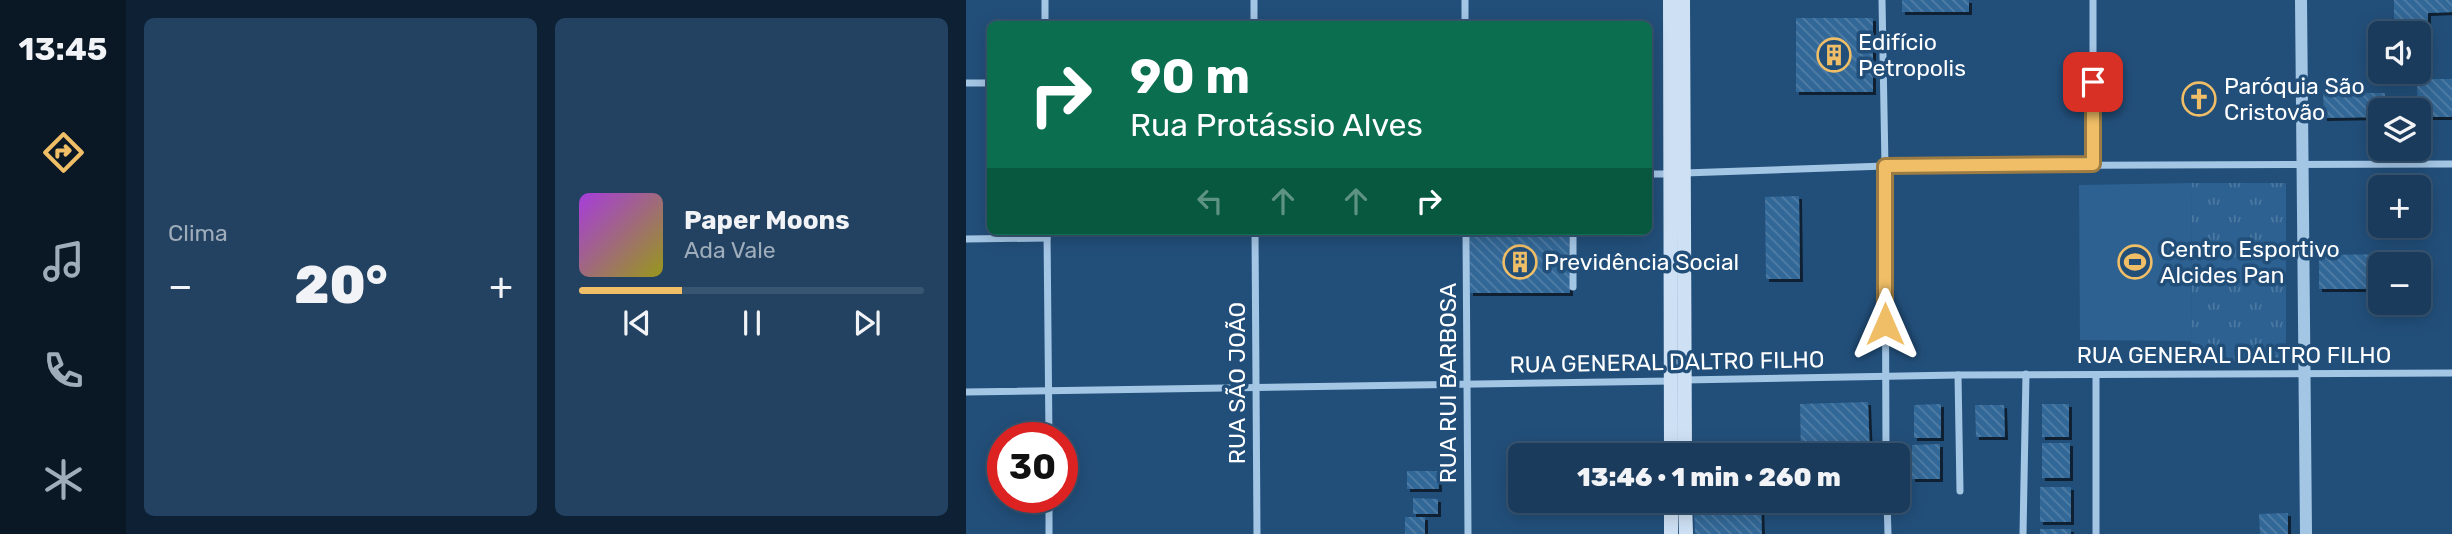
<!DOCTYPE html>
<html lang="pt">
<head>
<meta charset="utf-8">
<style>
  body { margin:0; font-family:Rubik,sans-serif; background:#234262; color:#f1f3f6; height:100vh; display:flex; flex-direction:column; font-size:26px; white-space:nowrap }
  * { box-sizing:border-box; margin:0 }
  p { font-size:23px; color:#9fadbb }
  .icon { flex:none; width:38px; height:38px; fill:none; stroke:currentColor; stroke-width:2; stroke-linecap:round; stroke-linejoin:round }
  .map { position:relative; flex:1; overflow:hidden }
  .details { display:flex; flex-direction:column; gap:18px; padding:18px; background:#0e2033; width:840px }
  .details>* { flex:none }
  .guide { position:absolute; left:21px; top:21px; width:665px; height:214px; border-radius:10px; box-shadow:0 4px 18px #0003,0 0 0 2px #385572; background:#0b6e4f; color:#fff; overflow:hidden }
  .tools { position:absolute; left:1402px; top:21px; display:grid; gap:14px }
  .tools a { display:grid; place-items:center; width:63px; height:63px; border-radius:10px; background:#1a3b5c; box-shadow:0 4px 18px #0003,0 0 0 2px #385572; font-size:35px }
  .speed { position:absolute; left:21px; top:422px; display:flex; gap:14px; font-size:35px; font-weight:700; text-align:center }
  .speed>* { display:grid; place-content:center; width:91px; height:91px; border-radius:50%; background:#1a3b5c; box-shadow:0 4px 18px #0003,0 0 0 2px #385572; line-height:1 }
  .speed .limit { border:10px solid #d22; background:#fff; color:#111 }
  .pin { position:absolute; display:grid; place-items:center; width:60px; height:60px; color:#fff; margin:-30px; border-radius:14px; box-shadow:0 4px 10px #0006 }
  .me { position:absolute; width:77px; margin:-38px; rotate:0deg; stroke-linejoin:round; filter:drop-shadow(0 0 5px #0008) }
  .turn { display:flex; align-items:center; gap:24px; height:147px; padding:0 28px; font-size:32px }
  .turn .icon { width:91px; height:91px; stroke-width:2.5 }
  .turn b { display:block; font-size:49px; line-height:60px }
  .lanes { display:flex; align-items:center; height:66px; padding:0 28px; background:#0003; justify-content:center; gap:35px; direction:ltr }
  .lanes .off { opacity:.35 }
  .big { font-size:52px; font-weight:800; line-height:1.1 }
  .details .tile { flex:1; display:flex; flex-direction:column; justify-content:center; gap:10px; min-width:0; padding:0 24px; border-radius:10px; background:#234262 }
  .song { display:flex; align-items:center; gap:21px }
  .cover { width:84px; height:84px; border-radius:10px; background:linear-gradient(135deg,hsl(280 70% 55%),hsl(60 70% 35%)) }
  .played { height:7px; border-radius:4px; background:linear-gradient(90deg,#f0be67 30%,#385572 30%) }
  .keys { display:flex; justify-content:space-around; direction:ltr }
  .heat { display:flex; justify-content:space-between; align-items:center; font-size:38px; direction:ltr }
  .details .tiles { flex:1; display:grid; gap:18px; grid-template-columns:repeat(2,1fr) }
  .trip { position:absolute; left:542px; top:443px; width:402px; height:70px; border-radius:10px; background:#1a3b5c; box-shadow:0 4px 18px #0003,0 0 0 2px #385572; font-weight:800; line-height:70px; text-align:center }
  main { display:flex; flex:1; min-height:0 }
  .tab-bar { display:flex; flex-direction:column; width:126px; justify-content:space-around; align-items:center; background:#0a1825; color:#9fadbb }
  .tab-bar .icon { width:49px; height:49px }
  .tab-bar .on { color:#f0be67 }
  .tab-bar b { font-size:32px; color:#f1f3f6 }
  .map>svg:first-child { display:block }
</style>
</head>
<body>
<main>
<nav class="tab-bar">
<b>13:45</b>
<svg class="icon on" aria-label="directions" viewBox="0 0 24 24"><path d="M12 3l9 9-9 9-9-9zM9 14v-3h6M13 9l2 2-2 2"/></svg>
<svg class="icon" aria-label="music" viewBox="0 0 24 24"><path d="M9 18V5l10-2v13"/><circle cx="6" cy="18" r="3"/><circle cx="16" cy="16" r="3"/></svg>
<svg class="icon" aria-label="phone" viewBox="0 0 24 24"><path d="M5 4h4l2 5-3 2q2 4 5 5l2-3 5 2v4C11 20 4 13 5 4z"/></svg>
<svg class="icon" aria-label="climate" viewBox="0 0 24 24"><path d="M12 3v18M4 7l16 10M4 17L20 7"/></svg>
</nav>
<section class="details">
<div class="tiles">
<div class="tile"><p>Clima</p>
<div class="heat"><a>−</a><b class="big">20°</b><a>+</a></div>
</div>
<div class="tile">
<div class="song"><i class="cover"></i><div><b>Paper Moons</b><p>Ada Vale</p></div></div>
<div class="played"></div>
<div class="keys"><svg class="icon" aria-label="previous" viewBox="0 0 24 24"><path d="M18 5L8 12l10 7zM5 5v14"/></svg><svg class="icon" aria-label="pause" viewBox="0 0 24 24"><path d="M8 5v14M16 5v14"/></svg><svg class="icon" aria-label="next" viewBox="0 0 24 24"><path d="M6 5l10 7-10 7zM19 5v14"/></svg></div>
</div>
</div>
</section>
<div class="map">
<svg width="1486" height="534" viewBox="0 0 1486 534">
  <defs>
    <pattern id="park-tufts" width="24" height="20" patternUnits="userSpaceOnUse" patternTransform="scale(1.75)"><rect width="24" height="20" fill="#2d6191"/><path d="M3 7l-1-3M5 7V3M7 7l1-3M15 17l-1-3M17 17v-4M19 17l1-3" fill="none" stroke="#4c79a2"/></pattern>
    <pattern id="building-back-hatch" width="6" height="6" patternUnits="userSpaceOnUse" patternTransform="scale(1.75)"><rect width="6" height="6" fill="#326797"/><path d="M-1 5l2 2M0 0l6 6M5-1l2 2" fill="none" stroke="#517ea7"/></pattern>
    <filter id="shadow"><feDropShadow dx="3" dy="3" stdDeviation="0" flood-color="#0009"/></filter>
  </defs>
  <rect width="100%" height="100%" fill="#224f7a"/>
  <!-- grass -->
  <polygon fill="#2d6191" points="1226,183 1225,341 1114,340 1113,185"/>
  <!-- park -->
  <polygon fill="url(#park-tufts)" points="1226,183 1320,183 1320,361 1225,361"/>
  <!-- building -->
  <g fill="url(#building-back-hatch)" filter="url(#shadow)">
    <rect x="936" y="0" width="67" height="12"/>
    <polygon points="1428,0 1486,0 1486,12 1462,13 1462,32 1428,32"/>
    <rect x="830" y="18" width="77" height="74"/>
    <polygon points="1451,79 1486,79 1486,117 1452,117"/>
    <polygon points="1357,93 1419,93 1419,110 1414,110 1414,117 1358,118"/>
    <polygon points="833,196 834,279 800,279 799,197"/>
    <polygon points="504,231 603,231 604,293 504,293"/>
    <polygon points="1428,254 1428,264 1414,264 1414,289 1353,289 1353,255"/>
    <polygon points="902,402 904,455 835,455 834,404"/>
    <polygon points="975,404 975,438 948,438 948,405"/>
    <rect x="1076" y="404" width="27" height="33"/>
    <polygon points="1009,405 1038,405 1039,437 1010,437"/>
    <rect x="1076" y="443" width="28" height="35"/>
    <polygon points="974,444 974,479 946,479 946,445"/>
    <polygon points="441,471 472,471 473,489 441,489"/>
    <rect x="1074" y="487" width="31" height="35"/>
    <polygon points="447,498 472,499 472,514 447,514"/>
    <polygon points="795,503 796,534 729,534 728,505"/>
    <polygon points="1322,513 1322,534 1294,534 1293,514"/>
    <rect x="439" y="517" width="20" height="17"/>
    <rect x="1074" y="529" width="31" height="5"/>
  </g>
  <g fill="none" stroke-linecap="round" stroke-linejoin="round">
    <!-- minor -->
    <g stroke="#a4c6e5" stroke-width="7">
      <polyline points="79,0 79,24"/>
      <polyline points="288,0 288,24"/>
      <polyline points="499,0 499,24"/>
      <polyline points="916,0 919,166 920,455"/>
      <polyline points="1127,0 1127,164"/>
      <polyline points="0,83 24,83"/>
      <polyline points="718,173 919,166 1486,164"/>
      <polyline points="682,174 706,174"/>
      <polyline points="81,231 83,438"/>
      <polyline points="289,231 291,534"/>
      <polyline points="500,231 502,534"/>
      <polyline points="607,231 607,287"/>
      <polyline points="0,239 81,238"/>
      <polyline points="992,375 994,491"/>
      <polyline points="718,380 992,375 1486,373"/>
      <polyline points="0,392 706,381"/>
      <polyline points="83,497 83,534"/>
      <polyline points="921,500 922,534"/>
      <polyline points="1057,534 1060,374"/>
      <polyline points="1130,534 1130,375"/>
    </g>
    <!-- tertiary -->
    <polyline stroke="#a4c6e5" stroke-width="12" points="1335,0 1340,534"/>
    <!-- secondary -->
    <g stroke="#cee1f4" stroke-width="14">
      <polyline points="704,0 705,455"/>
      <polyline points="717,0 719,455"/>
      <polyline points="705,500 705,534"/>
      <polyline points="719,500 720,534"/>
    </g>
  </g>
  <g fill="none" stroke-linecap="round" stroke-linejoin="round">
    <defs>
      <polyline id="route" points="919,324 919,166 1127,164 1127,82"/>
    </defs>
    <!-- route casing -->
    <use href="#route" stroke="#9c7c43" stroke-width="18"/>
    <!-- route -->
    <use href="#route" stroke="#f0be67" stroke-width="12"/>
  </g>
  <!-- icons -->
  <defs>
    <symbol id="building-ring" viewBox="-11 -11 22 22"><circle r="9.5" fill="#224f7a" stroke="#f0be67" stroke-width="1.5"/><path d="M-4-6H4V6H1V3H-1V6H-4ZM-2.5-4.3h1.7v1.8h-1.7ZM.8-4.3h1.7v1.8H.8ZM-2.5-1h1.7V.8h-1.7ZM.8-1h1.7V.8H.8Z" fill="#f0be67"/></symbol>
    <symbol id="church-ring" viewBox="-11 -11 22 22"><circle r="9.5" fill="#224f7a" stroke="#f0be67" stroke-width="1.5"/><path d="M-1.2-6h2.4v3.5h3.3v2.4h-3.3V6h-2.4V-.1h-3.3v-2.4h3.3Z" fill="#f0be67"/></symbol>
    <symbol id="stadium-ring" viewBox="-11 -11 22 22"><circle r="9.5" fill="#224f7a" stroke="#f0be67" stroke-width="1.5"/><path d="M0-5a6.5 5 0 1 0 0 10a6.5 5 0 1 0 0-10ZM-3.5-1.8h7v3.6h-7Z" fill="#f0be67"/></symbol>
  </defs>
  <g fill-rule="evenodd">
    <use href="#building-ring" x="849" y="36" width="38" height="38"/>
    <use href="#church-ring" x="1214" y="80" width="38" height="38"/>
    <use href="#building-ring" x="535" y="243" width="38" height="38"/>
    <use href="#stadium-ring" x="1150" y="243" width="38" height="38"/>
  </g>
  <g text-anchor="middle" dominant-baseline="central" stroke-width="7" stroke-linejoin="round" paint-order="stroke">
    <!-- poi labels -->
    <g font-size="23" fill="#fff" stroke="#224f7a" text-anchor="start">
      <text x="892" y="42">Edifício<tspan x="892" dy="26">Petropolis</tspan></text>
      <text x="1258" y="86">Paróquia São<tspan x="1258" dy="26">Cristovão</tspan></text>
      <text x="1194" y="249">Centro Esportivo<tspan x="1194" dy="26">Alcides Pan</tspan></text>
      <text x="578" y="262">Previdência Social</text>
    </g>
    <!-- street labels -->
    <g font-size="23" fill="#fff" stroke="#224f7a">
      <text x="1268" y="355">RUA GENERAL DALTRO FILHO</text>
      <text transform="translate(701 362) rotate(-1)">RUA GENERAL DALTRO FILHO</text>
      <text transform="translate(271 383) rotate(-90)">RUA SÃO JOÃO</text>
      <text transform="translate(482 383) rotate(-90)">RUA RUI BARBOSA</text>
    </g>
  </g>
</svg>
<div class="tools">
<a><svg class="icon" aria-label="sound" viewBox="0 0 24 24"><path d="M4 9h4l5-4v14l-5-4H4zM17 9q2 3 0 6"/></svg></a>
<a><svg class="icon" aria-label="layers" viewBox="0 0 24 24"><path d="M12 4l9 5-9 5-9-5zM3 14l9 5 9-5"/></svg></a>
<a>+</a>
<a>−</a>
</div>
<div class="speed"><div class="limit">30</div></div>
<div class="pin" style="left:1127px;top:82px;background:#d93025"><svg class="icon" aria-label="arrive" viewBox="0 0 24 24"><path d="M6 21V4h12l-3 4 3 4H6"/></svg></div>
<svg class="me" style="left:919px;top:324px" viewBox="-20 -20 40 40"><path d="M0-17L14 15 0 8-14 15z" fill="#f0be67" stroke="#fff" stroke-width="4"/></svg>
<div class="trip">13:46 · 1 min · 260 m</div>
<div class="guide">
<div class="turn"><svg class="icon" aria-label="right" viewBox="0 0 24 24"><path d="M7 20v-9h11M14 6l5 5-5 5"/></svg><div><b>90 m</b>Rua Protássio Alves</div></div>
<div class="lanes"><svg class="icon off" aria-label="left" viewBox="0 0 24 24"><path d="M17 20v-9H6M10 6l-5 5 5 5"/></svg><svg class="icon off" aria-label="ahead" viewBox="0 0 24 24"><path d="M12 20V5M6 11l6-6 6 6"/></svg><svg class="icon off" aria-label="ahead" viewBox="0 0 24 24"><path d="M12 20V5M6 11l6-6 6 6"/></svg><svg class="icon" aria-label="right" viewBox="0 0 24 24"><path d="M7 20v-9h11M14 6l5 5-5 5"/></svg></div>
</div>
</div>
</main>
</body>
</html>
